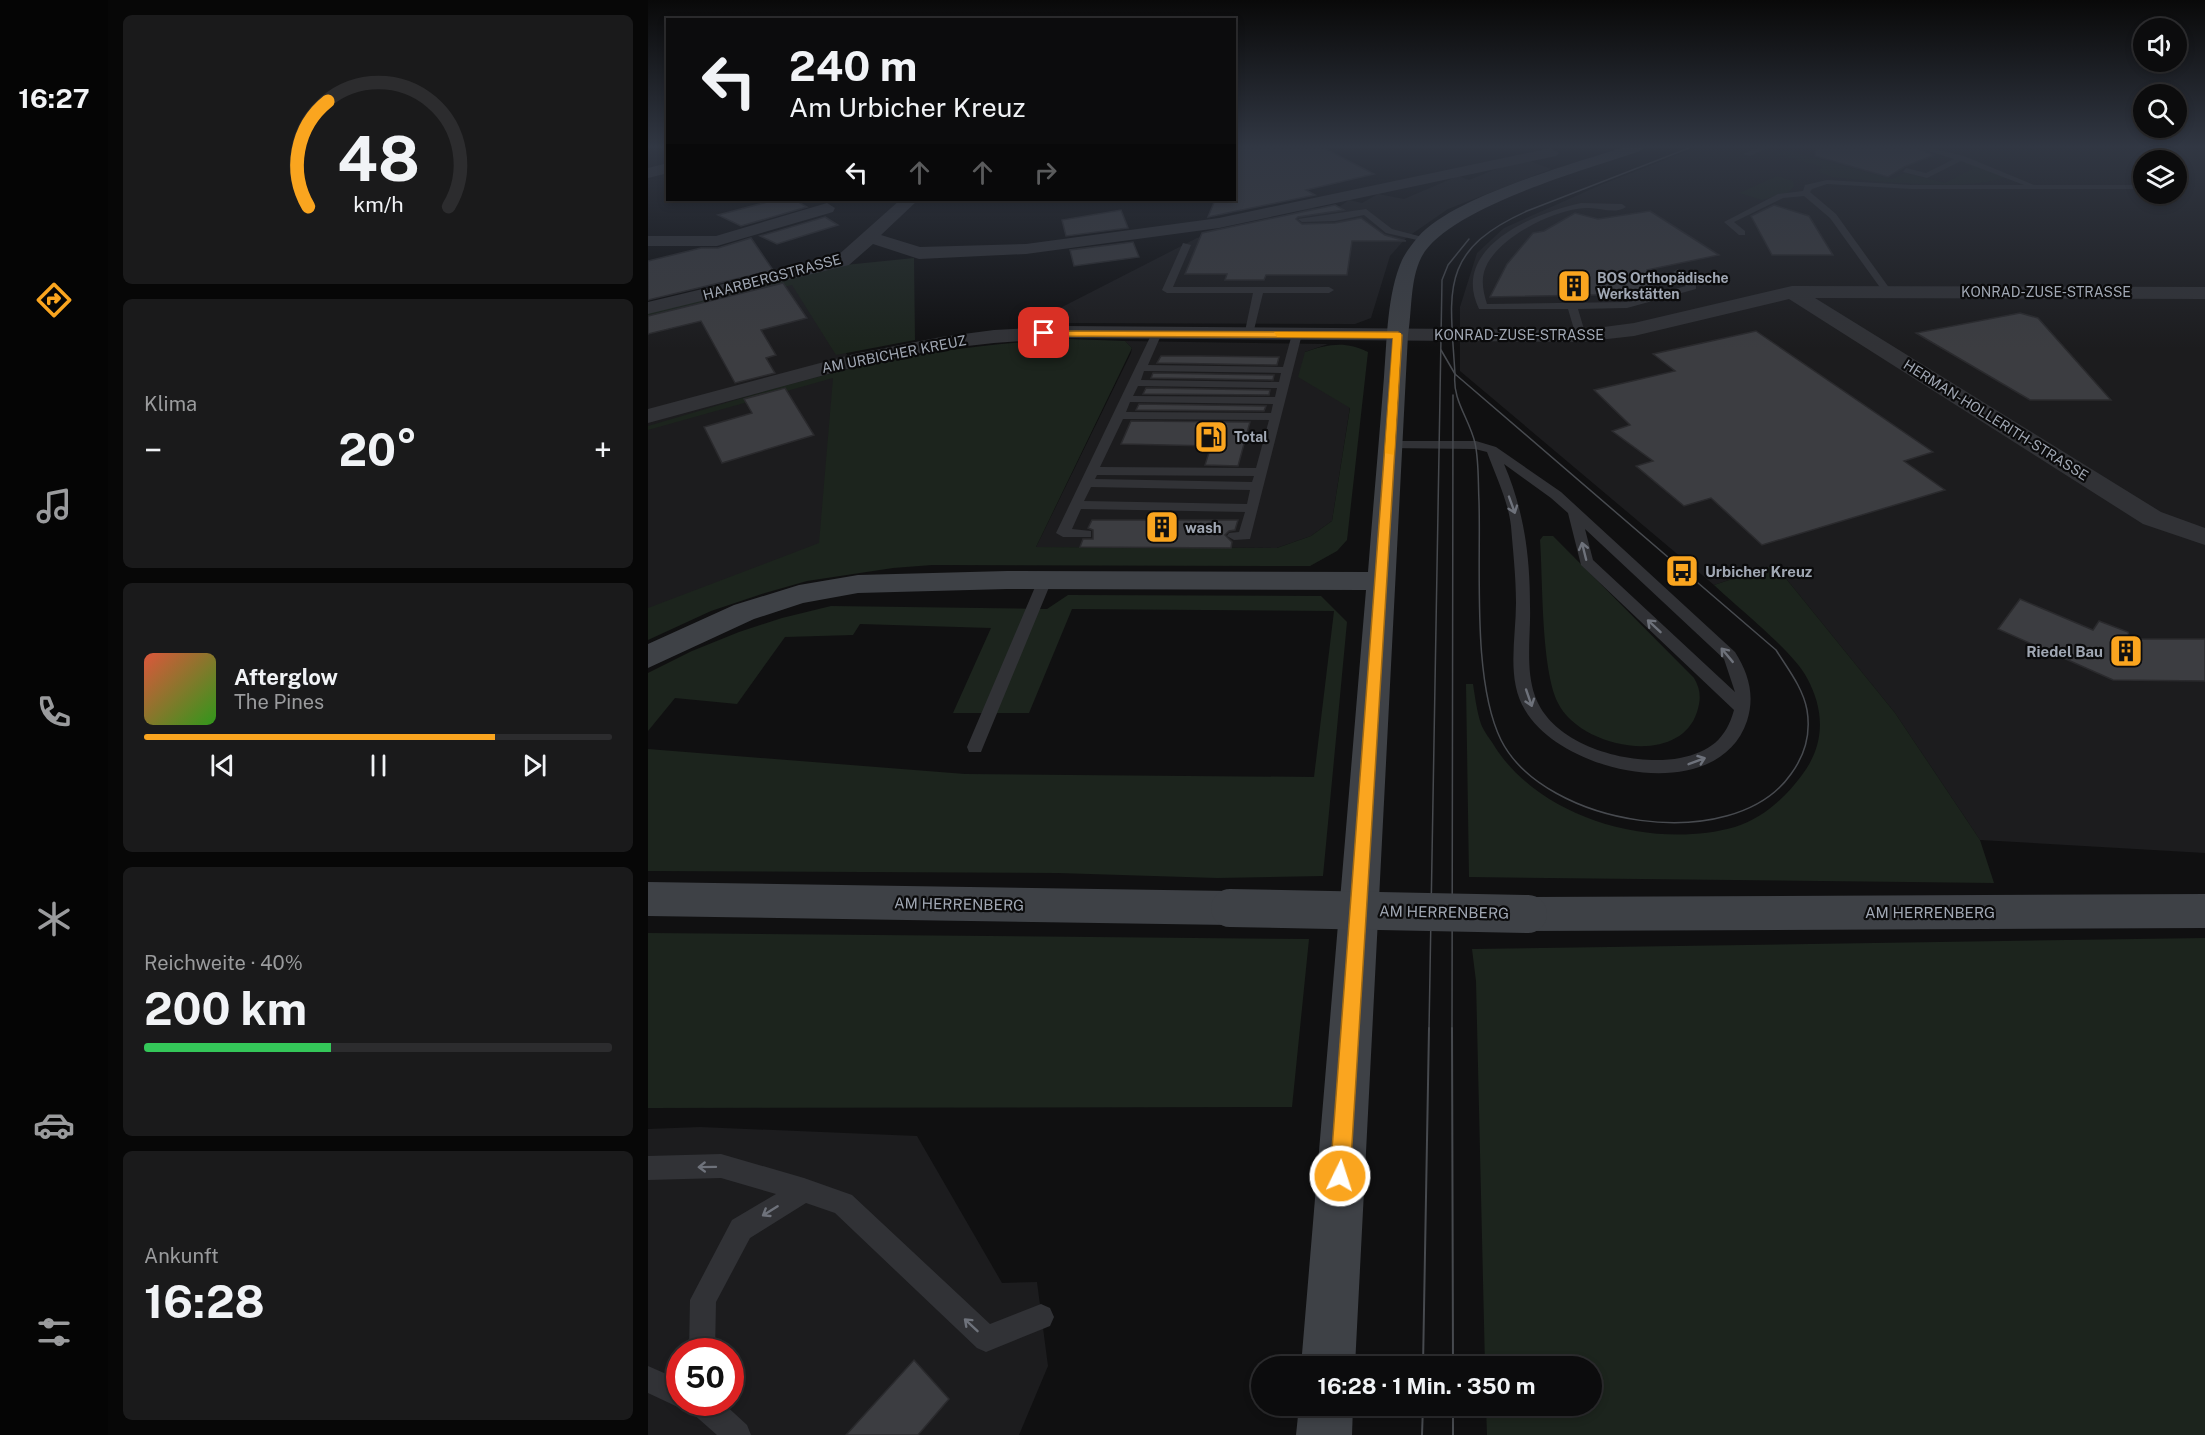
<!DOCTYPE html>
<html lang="de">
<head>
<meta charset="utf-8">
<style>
  body { margin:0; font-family:"Public Sans",sans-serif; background:#1a1a1b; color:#f1f3f6; height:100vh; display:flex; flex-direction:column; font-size:22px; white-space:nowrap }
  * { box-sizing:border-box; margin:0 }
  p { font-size:20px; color:#9a9b9d }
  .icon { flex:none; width:33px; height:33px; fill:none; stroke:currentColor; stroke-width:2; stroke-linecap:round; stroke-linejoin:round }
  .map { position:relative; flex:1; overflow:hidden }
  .drawer { display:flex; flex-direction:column; gap:15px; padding:15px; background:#070707; width:540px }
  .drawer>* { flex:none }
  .top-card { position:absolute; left:18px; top:18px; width:570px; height:183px; border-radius:0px; box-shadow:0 3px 9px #0003,0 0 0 2px #2c2c2e; background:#0c0c0d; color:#f1f3f6; overflow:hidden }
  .fabs { position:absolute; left:1485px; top:18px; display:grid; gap:12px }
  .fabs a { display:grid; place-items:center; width:54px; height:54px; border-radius:50%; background:#0c0c0d; box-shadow:0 3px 9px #0003,0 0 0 2px #2c2c2e; font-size:30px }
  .speed { position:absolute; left:18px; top:1338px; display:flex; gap:12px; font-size:30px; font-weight:700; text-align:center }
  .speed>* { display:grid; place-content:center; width:78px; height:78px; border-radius:50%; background:#0c0c0d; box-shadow:0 3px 9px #0003,0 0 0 2px #2c2c2e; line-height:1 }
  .speed .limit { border:9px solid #d22; background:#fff; color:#111 }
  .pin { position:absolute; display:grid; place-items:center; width:51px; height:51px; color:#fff; margin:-26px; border-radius:12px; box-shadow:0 3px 9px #0006 }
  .me { position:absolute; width:66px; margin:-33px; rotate:4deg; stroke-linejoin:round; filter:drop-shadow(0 0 4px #0008) }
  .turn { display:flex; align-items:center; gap:21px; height:126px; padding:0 24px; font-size:27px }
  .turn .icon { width:78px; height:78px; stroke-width:2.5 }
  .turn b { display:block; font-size:42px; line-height:51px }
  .lanes { display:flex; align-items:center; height:57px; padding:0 24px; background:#0003; justify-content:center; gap:30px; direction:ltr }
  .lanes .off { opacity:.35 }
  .big { font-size:45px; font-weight:700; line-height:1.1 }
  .drawer .card { flex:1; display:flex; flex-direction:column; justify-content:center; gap:9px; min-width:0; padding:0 21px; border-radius:9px; background:#1a1a1b }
  .drawer .dial { align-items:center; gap:0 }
  .dial svg { height:156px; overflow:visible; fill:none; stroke:#2c2c2e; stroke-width:7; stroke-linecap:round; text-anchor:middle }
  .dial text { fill:#f1f3f6; stroke:none }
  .song { display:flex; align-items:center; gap:18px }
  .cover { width:72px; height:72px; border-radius:9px; background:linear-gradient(135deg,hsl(10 70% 55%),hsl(110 70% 35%)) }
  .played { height:6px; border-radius:3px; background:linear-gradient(90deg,#faa51f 75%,#2c2c2e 75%) }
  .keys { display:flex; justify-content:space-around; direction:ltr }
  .heat { display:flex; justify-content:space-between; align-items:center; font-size:33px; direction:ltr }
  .charge { height:9px; border-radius:4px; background:linear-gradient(90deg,#34c759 40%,#2c2c2e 0) }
  .trip { position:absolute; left:603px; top:1356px; width:351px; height:60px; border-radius:30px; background:#0c0c0d; box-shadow:0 3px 9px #0003,0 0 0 2px #2c2c2e; font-weight:700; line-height:60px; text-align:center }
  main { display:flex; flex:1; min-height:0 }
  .menu { display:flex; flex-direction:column; width:108px; justify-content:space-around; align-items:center; background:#050505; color:#9a9b9d }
  .menu .icon { width:42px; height:42px }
  .menu .active { color:#faa51f }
  .menu b { font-size:27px; color:#f1f3f6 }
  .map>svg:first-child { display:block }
</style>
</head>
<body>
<main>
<nav class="menu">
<b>16:27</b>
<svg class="icon active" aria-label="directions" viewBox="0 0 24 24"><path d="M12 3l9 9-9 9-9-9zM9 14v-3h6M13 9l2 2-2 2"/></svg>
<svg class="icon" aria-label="music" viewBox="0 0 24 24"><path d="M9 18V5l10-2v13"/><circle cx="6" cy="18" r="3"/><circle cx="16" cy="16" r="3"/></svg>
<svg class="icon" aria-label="phone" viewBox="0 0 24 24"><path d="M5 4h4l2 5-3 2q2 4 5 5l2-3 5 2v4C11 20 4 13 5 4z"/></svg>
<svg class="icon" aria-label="climate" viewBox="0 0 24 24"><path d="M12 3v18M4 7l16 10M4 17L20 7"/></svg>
<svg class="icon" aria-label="car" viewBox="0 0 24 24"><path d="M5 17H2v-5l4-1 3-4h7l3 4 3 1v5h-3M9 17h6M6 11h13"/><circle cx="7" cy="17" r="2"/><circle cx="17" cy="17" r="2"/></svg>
<svg class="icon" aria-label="filters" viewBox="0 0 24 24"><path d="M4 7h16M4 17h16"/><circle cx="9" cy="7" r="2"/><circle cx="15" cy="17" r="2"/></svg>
</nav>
<section class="drawer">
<div class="card dial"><svg viewBox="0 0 100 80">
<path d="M14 69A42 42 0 1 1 86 69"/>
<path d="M14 69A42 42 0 0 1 24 15" stroke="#faa51f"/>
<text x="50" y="56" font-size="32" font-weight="700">48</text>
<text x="50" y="72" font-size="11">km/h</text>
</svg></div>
<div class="card"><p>Klima</p>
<div class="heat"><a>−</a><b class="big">20°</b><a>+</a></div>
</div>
<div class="card">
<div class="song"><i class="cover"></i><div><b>Afterglow</b><p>The Pines</p></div></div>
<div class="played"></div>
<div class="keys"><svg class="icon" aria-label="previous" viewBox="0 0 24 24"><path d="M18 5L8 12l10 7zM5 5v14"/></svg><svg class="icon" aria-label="pause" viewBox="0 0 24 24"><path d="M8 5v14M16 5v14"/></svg><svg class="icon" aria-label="next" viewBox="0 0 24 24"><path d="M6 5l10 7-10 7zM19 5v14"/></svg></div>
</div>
<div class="card"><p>Reichweite · 40%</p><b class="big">200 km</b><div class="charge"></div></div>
<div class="card"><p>Ankunft</p><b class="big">16:28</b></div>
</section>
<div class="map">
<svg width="1557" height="1435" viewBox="0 0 1557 1435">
  <rect width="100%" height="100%" fill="#101011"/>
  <!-- built -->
  <g fill="#1c1c1e" fill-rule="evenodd">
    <path d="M1048 148H1557V853L1332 840 1247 713 1127 565 1066 585 812 371V307L829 253 856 228 955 184ZM1496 160H1528V194H1496Z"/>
    <polygon points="882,161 903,169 800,209 758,238 742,256 723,318 707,324 421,323 375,327 549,238 664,208 685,211 701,200 714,203 730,194 756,199 810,176 821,180 853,167"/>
    <polygon points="149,281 213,375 196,551 0,621 0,317"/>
    <polygon points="477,341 680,344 657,352 702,407 684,521 663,536 629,548 388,547 483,353 484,348"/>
    <path d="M52 1127 269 1136 354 1283 389 1282 400 1366 371 1435H0V1129ZM32 1352H82V1402H32Z"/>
  </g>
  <!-- green -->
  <g fill="#1c241d">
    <path d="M1139 150 1244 179 1257 173 1297 183 1326 168 1316 164 1319 163 1357 177C1321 192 1226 181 1184 177L1169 171 1175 167 1128 154Z"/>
    <polygon points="1129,176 1145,181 1146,186 1141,192 1114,200 1091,193"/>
    <polygon points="266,258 267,340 188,355 144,285 0,320 0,312 197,265"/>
    <path d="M422 339 477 341 484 348 388 547 629 548 663 536 684 521 702 408 650 377 657 352C680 344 698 341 720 352L699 540 689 551 662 566 284 565 245 568 159 581 117 593 63 611 0 640V608L171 543 185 378 0 430V426C65 407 131 386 197 370 271 352 346 343 422 339Z"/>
    <path d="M895 536H905L1046 678C1053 690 1053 699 1049 712 1031 768 932 748 910 703 893 668 895 582 892 540Z"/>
    <path d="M1127 565 1247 713 1332 840 1346 883 821 877 818 684H825C827 697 829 712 833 724 836 732 843 740 847 747 894 820 1006 850 1087 827 1114 819 1137 798 1154 775 1177 745 1177 711 1159 678 1146 652 1089 607 1066 585Z"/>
    <polygon points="420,595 673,596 699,622 675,876 569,878 410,873 0,871 0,749 317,774 666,777 686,611 424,609 381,713 305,713 343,628 212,624 205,635 137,637 89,704 27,698 0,731 0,673 44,651 91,632 134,618 183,606 399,609"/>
    <polygon points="0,933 661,939 644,1107 0,1108"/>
    <polygon points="1557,938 1557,1435 839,1435 838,1406 944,1406 944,1366 837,1366 828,981 824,949"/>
  </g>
  <!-- building -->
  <g fill="#3c3d41" stroke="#2a2a2d" stroke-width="1.5">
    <polygon points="586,148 676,148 726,174 658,190 667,195 560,217 567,200 586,200"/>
    <polygon points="1168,148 1268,148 1286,155 1256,167 1240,177 1167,156"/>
    <polygon points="127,200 147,200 159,207 93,226 70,215"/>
    <polygon points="687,205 696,210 650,217 648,219 654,224 687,223 713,218 737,235 758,241 704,241 699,275 618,275 616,280 577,280 579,274 537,274 554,233"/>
    <polygon points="1126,205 1161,216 1185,255 1124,255 1103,216"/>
    <polygon points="473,210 480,228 418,236 414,220"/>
    <polygon points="1002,211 1071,255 999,270 1007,292 1000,294 842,297 859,264 885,233 896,231 927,213 950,219"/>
    <polygon points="177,217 190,225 129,244 112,236"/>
    <polygon points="103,238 125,270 0,300 0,261 53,248 70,248"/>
    <polygon points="485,242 491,257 426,266 422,250"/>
    <polygon points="135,283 159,318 113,330 128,355 118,358 127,373 87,383 53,321 0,334 0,316"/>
    <polygon points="1372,313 1390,318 1463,400 1382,400 1268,333"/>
    <polygon points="1108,331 1285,452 1256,461 1297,490 1114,545 1063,498 1036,506 988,466 1005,461 964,431 982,425 946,390 1027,371 1005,354"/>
    <polygon points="513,356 552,356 631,357 629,365 509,363"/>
    <polygon points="505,373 626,375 625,380 503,378"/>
    <polygon points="137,388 166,435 74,463 56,427 104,413 96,399"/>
    <polygon points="498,388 622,390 621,395 495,394"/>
    <polygon points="491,404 618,406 616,411 488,410"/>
    <polygon points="483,421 602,422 590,466 557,465 563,446 473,444"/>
    <polygon points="444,520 590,520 587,530 581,531 577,535 584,542 583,548 432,547 435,539 445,539 445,530 440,528"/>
    <polygon points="1372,599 1445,630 1451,621 1480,632 1482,639 1557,639 1557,681 1465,680 1350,629"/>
    <polygon points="266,1360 301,1399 270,1435 198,1435"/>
  </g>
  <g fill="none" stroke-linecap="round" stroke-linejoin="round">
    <!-- lane -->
    <g fill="#313236" fill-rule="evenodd">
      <polygon points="1109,148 1119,148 1102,156 1095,154"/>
      <polygon points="1270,148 1282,148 1316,156 1386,185 1495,185 1496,189 1263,189 1179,184 1164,189 1162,192 1188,214 1242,289 1242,293 1236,293 1182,218 1156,196 1135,198 1086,222 1097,231 1097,235 1091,235 1076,222 1130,194 1155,191 1157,185 1179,180 1263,185 1376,185 1313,161 1279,178 1255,172 1258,168 1278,173 1306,159"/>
      <path d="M933 203 974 204 978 207C966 215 952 207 938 208 906 209 845 239 836 272 833 283 836 294 839 304L979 302 1038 286 1025 272 1030 269 1048 285V289L979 308 930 309 938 336 933 339 928 336 920 309H831C801 247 887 213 933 203Z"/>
      <polygon points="718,209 744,229 782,239 778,242 738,233 716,215 687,221 654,222 650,219"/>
      <polygon points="535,243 543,245 525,287 681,287 686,290 681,293 615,293 605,334 596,336 605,293 519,293 514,290"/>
      <path d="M509 330 514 333 500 365 635 367 644 334 649 331 654 334 602 539 586 540 579 536 581 533 591 532 597 512 433 509 424 529 443 531V537H415L408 533 504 333ZM496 371 633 373 631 382 493 380ZM490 386 629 388 627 397 485 396ZM482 402 625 404 623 413 478 412ZM475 419 621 420 608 468 452 467ZM449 475 606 476 604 482 447 479ZM443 487 602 490 599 504 436 501Z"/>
      <path d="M742 441H828L848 447 913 492 1087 652C1101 674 1107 696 1099 721 1070 807 915 775 877 710 858 679 868 638 868 603 868 577 865 551 863 526 860 500 848 477 839 452L827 449 738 448 736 445ZM856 464 903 498 920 513 933 565 1086 710C1078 739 1062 752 1032 758 985 767 905 747 887 696 877 668 883 635 882 606 882 555 876 511 856 464ZM937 529 1076 659 1087 692 945 560Z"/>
      <polygon points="397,575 404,580 335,747 333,752 321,752 319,747 390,580"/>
      <polygon points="73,1154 156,1178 204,1195 342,1324 393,1304 402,1308 406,1317 402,1326 338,1352 329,1348 187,1213 158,1203 102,1238 68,1302 67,1352 41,1352 42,1300 84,1220 128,1194 73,1178 0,1180 0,1156"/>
      <polygon points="0,1366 32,1380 32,1402 74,1402 99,1425 103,1435 69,1435 43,1412 40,1404 32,1408 0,1393"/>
    </g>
    <!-- street -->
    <g fill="#313236" fill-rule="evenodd">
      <polygon points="903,148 911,153 908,156 571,228 378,254 271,259 225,244 201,265 0,314 0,302 188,257 252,200 270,200 233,235 272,247 378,244 571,218"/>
      <polygon points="20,163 20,173 0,178 0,168"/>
      <polygon points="179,203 187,208 185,212 69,246 0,246 0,236 68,236"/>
      <polygon points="1144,286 1557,287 1557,299 1167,298 1513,512 1557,528 1557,545 1495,524 1141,299 986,336 933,342 417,338 346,343 293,349 206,367 0,423 0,409 206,354 293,337 346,330 417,326 933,330 986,323"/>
    </g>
    <!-- secondary -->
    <g fill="#3e4146" fill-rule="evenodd">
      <path d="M973 148H995L992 151C940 169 798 208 773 258 762 280 764 311 760 335L707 1366H653L718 590 359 589 210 593 155 603 106 619 0 668V644L86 605 151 585 210 575 359 571 720 572C725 507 731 442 736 377 739 340 739 294 754 260 758 252 764 244 770 237 805 197 921 165 973 148Z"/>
      <polygon points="0,882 582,891 596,896 602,908 596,920 582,925 0,916"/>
      <polygon points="1557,894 1557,928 880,931 866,926 860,914 866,902 880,897"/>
      <polygon points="651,1406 705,1406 704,1435 648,1435"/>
    </g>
    <!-- tram-far1 -->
    <g stroke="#474a4f" stroke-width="1.5">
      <polyline points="793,350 807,374"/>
      <path d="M807 374 1128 650C1140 669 1155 688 1159 710 1163 734 1157 755 1143 774 1085 857 896 826 853 740 824 681 833 568 831 501 830 482 831 461 827 443 821 418 804 400 807 374Z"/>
      <path d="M807 374C802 291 790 251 879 211L1041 148"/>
      <polyline points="781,1030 794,280 800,265 821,239"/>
      <polyline points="804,1030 805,395"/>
    </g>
    <!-- tram -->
    <g stroke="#474a4f" stroke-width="2">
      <polyline points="804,1028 805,1366"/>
      <polyline points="775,1366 781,1028"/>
      <polyline points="805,1406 805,1435"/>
      <polyline points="774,1435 775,1406"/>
    </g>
    <!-- secondary-bridge -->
    <polyline stroke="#3e4146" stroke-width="38" points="582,908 880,914"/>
  </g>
  <!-- one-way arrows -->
  <defs><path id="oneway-shaft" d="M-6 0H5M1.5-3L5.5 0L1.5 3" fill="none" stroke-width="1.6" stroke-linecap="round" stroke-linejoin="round" transform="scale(1.5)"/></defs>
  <g stroke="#6e727b">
    <use href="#oneway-shaft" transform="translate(864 505) rotate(70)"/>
    <use href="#oneway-shaft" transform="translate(936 551) rotate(-104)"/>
    <use href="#oneway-shaft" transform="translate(1006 626) rotate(-137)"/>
    <use href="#oneway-shaft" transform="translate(1079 655) rotate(-130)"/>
    <use href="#oneway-shaft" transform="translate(881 698) rotate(71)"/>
    <use href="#oneway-shaft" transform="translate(1049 761) rotate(-21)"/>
    <use href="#oneway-shaft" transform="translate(59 1167) rotate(179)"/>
    <use href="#oneway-shaft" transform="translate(122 1211) rotate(148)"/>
    <use href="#oneway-shaft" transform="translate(323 1325) rotate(-137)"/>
  </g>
  <!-- sky -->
  <linearGradient id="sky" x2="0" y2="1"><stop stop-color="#090909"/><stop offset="0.42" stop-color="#313743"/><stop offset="1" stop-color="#313743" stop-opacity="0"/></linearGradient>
  <rect width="1557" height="349" fill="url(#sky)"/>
  <!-- route -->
  <polygon fill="#faa51f" stroke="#a26b14" stroke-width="1.5" points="393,331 750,332 754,335 702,1176 699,1183 692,1186 685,1183 682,1176 745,338 396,336"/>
  <!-- slow -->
  <polygon fill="#f59e0b" points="626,332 753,333 746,455 737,453 745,338 629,337"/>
  <!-- icons -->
  <defs>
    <symbol id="building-square" viewBox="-11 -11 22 22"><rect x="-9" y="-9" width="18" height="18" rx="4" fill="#faa51f" stroke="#0b0b0c"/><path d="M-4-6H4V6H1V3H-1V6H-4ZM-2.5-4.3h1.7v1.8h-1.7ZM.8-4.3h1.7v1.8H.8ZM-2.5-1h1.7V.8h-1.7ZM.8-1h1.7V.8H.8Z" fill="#111"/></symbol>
    <symbol id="fuel-square" viewBox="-11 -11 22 22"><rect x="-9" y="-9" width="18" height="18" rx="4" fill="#faa51f" stroke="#0b0b0c"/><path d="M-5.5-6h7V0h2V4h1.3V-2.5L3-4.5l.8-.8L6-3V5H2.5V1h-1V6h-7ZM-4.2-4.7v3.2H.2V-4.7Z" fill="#111"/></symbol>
    <symbol id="bus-square" viewBox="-11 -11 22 22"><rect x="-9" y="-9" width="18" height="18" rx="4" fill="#faa51f" stroke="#0b0b0c"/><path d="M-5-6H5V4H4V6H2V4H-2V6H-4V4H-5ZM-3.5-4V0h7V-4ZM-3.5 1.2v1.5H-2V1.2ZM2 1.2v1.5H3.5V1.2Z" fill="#111"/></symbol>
  </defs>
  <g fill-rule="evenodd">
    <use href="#building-square" x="907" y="267" width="38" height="38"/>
    <use href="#fuel-square" x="544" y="418" width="38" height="38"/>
    <use href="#building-square" x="495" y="508" width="38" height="38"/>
    <use href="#bus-square" x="1015" y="552" width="38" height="38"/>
    <use href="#building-square" x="1459" y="632" width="38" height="38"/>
  </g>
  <g text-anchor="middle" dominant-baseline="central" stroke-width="4.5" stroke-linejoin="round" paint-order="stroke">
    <!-- far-street labels -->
    <g font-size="14" fill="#a0a7b3" stroke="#0b0b0c">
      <text transform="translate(124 277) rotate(-15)">HAARBERGSTRASSE</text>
      <text x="1398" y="292">KONRAD-ZUSE-STRASSE</text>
      <text x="871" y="335">KONRAD-ZUSE-STRASSE</text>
      <text transform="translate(246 354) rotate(-11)">AM URBICHER KREUZ</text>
      <text transform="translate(1348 420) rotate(32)">HERMAN-HOLLERITH-STRASSE</text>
    </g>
    <!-- far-poi labels -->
    <g font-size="14" font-weight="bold" fill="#a0a7b3" stroke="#0b0b0c" text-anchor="start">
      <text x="949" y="278">BOS Orthopädische<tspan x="949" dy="16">Werkstätten</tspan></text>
      <text x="586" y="437">Total</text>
    </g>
    <!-- poi labels -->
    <g font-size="15" font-weight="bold" fill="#a0a7b3" stroke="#0b0b0c" text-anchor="start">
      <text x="537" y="527">wash</text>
      <text x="1057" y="571">Urbicher Kreuz</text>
      <text x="1455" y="651" text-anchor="end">Riedel Bau</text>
    </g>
    <!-- street labels -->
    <g font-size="15" fill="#a0a7b3" stroke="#0b0b0c">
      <text transform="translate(311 904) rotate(1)">AM HERRENBERG</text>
      <text transform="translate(796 912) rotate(1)">AM HERRENBERG</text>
      <text x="1282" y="912">AM HERRENBERG</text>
    </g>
  </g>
</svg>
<div class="fabs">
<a><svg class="icon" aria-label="sound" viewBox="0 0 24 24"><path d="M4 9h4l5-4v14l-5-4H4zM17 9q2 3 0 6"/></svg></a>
<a><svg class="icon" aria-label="search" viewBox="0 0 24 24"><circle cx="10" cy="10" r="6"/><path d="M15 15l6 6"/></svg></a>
<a><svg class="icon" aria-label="layers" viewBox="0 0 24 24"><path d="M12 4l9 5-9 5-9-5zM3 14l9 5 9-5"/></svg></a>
</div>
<div class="speed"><div class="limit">50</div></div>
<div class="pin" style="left:396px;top:333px;background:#d93025"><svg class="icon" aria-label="arrive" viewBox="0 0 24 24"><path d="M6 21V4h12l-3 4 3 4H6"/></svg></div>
<svg class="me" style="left:692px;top:1176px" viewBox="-20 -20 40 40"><circle r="17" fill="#faa51f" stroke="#fff" stroke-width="3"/><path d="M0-11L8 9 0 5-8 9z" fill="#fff"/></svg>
<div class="trip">16:28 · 1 Min. · 350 m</div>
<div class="top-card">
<div class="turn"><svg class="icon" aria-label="left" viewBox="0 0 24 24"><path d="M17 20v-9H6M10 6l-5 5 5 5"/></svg><div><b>240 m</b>Am Urbicher Kreuz</div></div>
<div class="lanes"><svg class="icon" aria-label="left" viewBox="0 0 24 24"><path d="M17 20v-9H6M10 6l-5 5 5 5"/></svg><svg class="icon off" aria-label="ahead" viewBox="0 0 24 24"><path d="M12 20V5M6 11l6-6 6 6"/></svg><svg class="icon off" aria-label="ahead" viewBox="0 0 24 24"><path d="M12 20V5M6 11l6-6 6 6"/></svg><svg class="icon off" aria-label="right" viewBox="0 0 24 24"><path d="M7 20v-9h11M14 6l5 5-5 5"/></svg></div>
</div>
</div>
</main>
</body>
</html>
